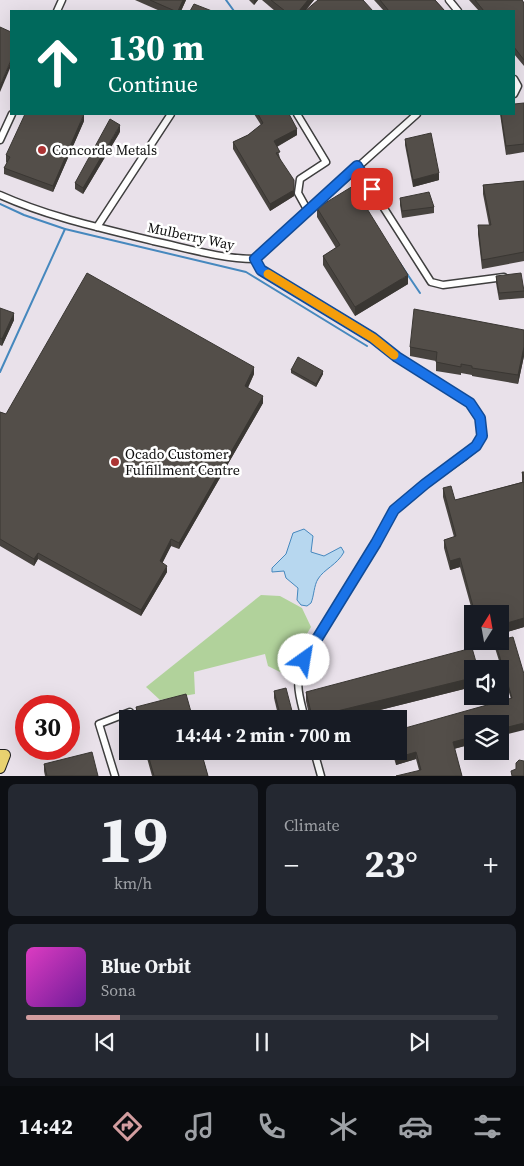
<!DOCTYPE html>
<html lang="en">
<head>
<meta charset="utf-8">
<style>
  body { margin:0; font-family:"Source Serif 4",serif; background:#242831; color:#f1f3f6; height:100vh; display:flex; flex-direction:column; font-size:19px; white-space:nowrap }
  * { box-sizing:border-box; margin:0 }
  p { font-size:16px; color:#9ea1a6 }
  .icon { flex:none; width:28px; height:28px; fill:none; stroke:currentColor; stroke-width:2; stroke-linecap:round; stroke-linejoin:round }
  .map { position:relative; height:776px; overflow:hidden }
  .drawer { display:flex; flex-direction:column; gap:8px; padding:8px; background:#0d0f14; flex:1 }
  .drawer>* { flex:none }
  .banner { position:absolute; left:10px; top:10px; width:505px; height:105px; border-radius:0px; box-shadow:0 5px 20px #0002; background:#00695c; color:#fff; overflow:hidden }
  .needle { width:32px; rotate:11deg }
  .tools { position:absolute; left:464px; top:605px; display:grid; gap:10px }
  .tools a { display:grid; place-items:center; width:45px; height:45px; border-radius:0px; background:#171b24; box-shadow:0 5px 20px #0002; font-size:25px }
  .speed { position:absolute; left:15px; top:695px; display:flex; gap:10px; font-size:25px; font-weight:700; text-align:center }
  .speed>* { display:grid; place-content:center; width:65px; height:65px; border-radius:50%; background:#171b24; box-shadow:0 5px 20px #0002; line-height:1 }
  .speed .limit { border:8px solid #d22; background:#fff; color:#111 }
  .pin { position:absolute; display:grid; place-items:center; width:42px; height:42px; color:#fff; margin:-21px; border-radius:10px; box-shadow:0 2px 8px #0006 }
  .me { position:absolute; width:55px; margin:-28px; rotate:32deg; stroke-linejoin:round; filter:drop-shadow(0 0 4px #0008) }
  .turn { display:flex; align-items:center; gap:18px; height:105px; padding:0 15px; font-size:22px }
  .turn .icon { width:65px; height:65px; stroke-width:2.5 }
  .turn b { display:block; font-size:35px; line-height:42px }
  .big { font-size:38px; font-weight:700; line-height:1.1 }
  .drawer .widget { flex:1; display:flex; flex-direction:column; justify-content:center; gap:8px; min-width:0; padding:0 18px; border-radius:8px; background:#242831 }
  .drawer .dial { align-items:center; gap:0 }
  .dial b { font-size:65px; line-height:1 }
  .song { display:flex; align-items:center; gap:15px }
  .cover { width:60px; height:60px; border-radius:8px; background:linear-gradient(135deg,hsl(310 70% 55%),hsl(280 70% 35%)) }
  .played { height:5px; border-radius:2px; background:linear-gradient(90deg,#d29d9f 20%,#363941 20%) }
  .keys { display:flex; justify-content:space-around; direction:ltr }
  .heat { display:flex; justify-content:space-between; align-items:center; font-size:28px; direction:ltr }
  .drawer .tiles { flex:1; display:grid; gap:8px; grid-template-columns:1fr 1fr }
  .widget:last-child { grid-column:span 2 }
  .trip { position:absolute; left:119px; top:710px; width:288px; height:50px; border-radius:0px; background:#171b24; box-shadow:0 5px 20px #0002; font-weight:700; line-height:50px; text-align:center }
  .tabs { display:flex; height:80px; justify-content:space-around; align-items:center; background:#090b0e; color:#9ea1a6 }
  .tabs .icon { width:35px; height:35px }
  .tabs .active { color:#d29d9f }
  .tabs b { font-size:22px; color:#f1f3f6 }
  .map>svg:first-child { display:block }
</style>
</head>
<body>
<div class="map">
<svg width="524" height="776" viewBox="0 0 524 776">
  <rect width="100%" height="100%" fill="#fdfaec"/>
  <!-- industrial -->
  <path fill="#e9e1ea" fill-rule="evenodd" d="M0 0H524V776H0ZM11 11H514V114H11ZM472 614H500V641H472ZM472 669H500V696H472ZM26 706H69V749H26ZM128 719H398V751H128ZM472 724H500V751H472Z"/>
  <!-- forest -->
  <polygon fill="#b1d29b" points="261,595 280,596 302,608 311,627 293,657 286,675 268,666 265,654 194,672 195,694 160,700 146,687"/>
  <!-- water -->
  <path fill="#b7d7ef" stroke="#4688be" d="M304 529 313 536 311 552 324 556 341 547 344 552C337 565 324 569 318 579 314 585 314 596 311 603L307 606 301 605 297 600 298 588 286 578 284 571 272 572V568L286 554 293 533Z"/>
  <g fill="none" stroke-linecap="round" stroke-linejoin="round">
    <!-- stream -->
    <g stroke="#4688be" stroke-width="2">
      <polyline points="226,0 234,11"/>
      <polyline points="0,204 24,215 65,229 246,272 367,346"/>
      <polyline points="399,262 420,293"/>
      <polyline points="0,372 65,229"/>
    </g>
    <defs>
      <g id="street">
        <polyline points="449,0 458,11"/>
        <polyline points="57,11 62,0"/>
        <polyline points="514,79 518,86 514,94"/>
        <polyline points="297,114 326,162 300,179 298,193 308,211"/>
        <polyline points="0,140 12,114"/>
        <polyline points="357,166 431,282 443,285 504,277"/>
        <path d="M0 195C49 217 101 228 153 241 186 248 221 259 255 259L417 114"/>
        <polyline points="97,227 171,114"/>
        <path d="M255 259 261 270 373 338 397 357 470 403 480 418 482 436 476 446 465 456 425 484 394 510 376 543 304 660C294 684 299 694 305 719"/>
        <polyline points="314,751 321,776"/>
        <polyline points="115,776 99,724 130,712"/>
      </g>
      <polyline id="primary" points="0,755 5,755 0,768"/>
    </defs>
    <!-- street casing -->
    <use href="#street" stroke="#3f3f3f" stroke-width="9"/>
    <!-- primary casing -->
    <use href="#primary" stroke="#1d1d1d" stroke-width="12"/>
    <!-- street -->
    <use href="#street" stroke="#fff" stroke-width="6"/>
    <!-- primary -->
    <use href="#primary" stroke="#e9d270" stroke-width="10"/>
  </g>
  <!-- wall -->
  <g fill="#47433f">
    <polygon points="135,0 186,0 181,11 160,11"/>
    <polygon points="249,0 258,0 254,5"/>
    <polygon points="262,0 314,0 305,11 275,11"/>
    <polygon points="374,0 435,0 445,11 384,11"/>
    <polygon points="469,0 522,0 524,3 524,66 514,54 514,11 479,11"/>
    <polygon points="524,103 524,152 506,155 500,114 514,114"/>
    <polygon points="254,114 289,114 297,135 277,147 280,158 294,196 270,211 233,149 233,142 248,135 261,125"/>
    <polygon points="84,121 53,192 4,174 4,168 7,163 6,162 6,155"/>
    <polygon points="120,132 83,194 75,189 75,183"/>
    <polygon points="405,139 439,180 413,187 405,145"/>
    <polygon points="524,181 524,261 482,269 478,234 478,225 489,225 483,194 483,185"/>
    <polygon points="400,198 434,207 434,213 402,218 400,205"/>
    <polygon points="317,208 408,284 355,316 323,265 323,256 336,248 317,217"/>
    <polygon points="496,276 524,291 524,298 499,300 496,283"/>
    <polygon points="0,308 14,320 2,346 0,345"/>
    <polygon points="524,330 524,356 518,384 472,376 472,375 461,373 461,375 436,371 436,361 410,356 410,347"/>
    <polygon points="291,370 323,374 316,387 291,373"/>
    <polygon points="254,374 248,388 263,403 179,549 171,546 162,563 167,572 141,616 38,559 34,566 0,546 0,412 6,414"/>
    <polygon points="522,472 524,472 524,627 500,634 500,614 473,614 460,567 450,570 444,548 444,540 454,537 443,497 443,488 455,500 522,482"/>
    <polygon points="495,641 524,730 472,724 472,744 454,749 462,776 419,770 416,759 396,765 392,751 398,751 511,699 495,648"/>
    <polygon points="472,669 472,687 344,719 310,719 306,701 306,692"/>
    <polygon points="274,691 292,718 288,719 279,719 274,698"/>
    <polygon points="136,707 193,719 137,719 136,714"/>
    <polygon points="145,751 201,751 208,776 152,776"/>
    <polygon points="44,764 98,776 45,776 44,771"/>
  </g>
  <!-- shaded-wall -->
  <g fill="#3a3733">
    <polygon points="183,0 186,0 181,11 178,11"/>
    <polygon points="254,0 258,0 254,5"/>
    <polygon points="308,0 314,0 305,11 299,11"/>
    <polygon points="11,60 11,66 0,92 0,86"/>
    <polygon points="84,114 84,121 53,192 53,186"/>
    <polygon points="120,125 120,132 83,194 83,188"/>
    <polygon points="297,129 297,135 274,148 274,141"/>
    <polygon points="439,173 439,180 413,187 413,180"/>
    <polygon points="294,190 294,196 270,211 270,204"/>
    <polygon points="408,275 408,284 355,316 355,307"/>
    <polygon points="14,313 14,320 2,346 2,339"/>
    <polygon points="524,347 524,356 518,384 518,375"/>
    <polygon points="254,367 254,374 245,393 245,386"/>
    <polygon points="323,371 323,374 316,387 316,384"/>
    <polygon points="263,396 263,403 179,549 179,543"/>
    <polygon points="171,539 171,546 160,568 160,561"/>
    <polygon points="38,553 38,559 34,566 34,559"/>
    <polygon points="460,558 460,567 450,570 450,561"/>
    <polygon points="167,566 167,572 141,616 141,610"/>
    <polygon points="524,618 524,627 500,634 500,625"/>
    <polygon points="472,678 472,687 344,719 329,719 329,713"/>
    <polygon points="292,711 292,718 288,719 280,719 280,714"/>
    <polygon points="524,723 524,730 500,736 500,729"/>
    <polygon points="472,737 472,744 453,749 453,742"/>
    <polygon points="416,752 416,759 396,765 396,758"/>
  </g>
  <!-- building -->
  <g fill="#534e49" stroke="#3a3733">
    <polygon points="150,0 183,0 178,11 175,11"/>
    <polygon points="271,0 308,0 299,11 285,11"/>
    <polygon points="318,0 363,0 373,11 305,11"/>
    <polygon points="380,0 435,0 445,11 389,11"/>
    <polygon points="475,0 522,0 524,3 524,60 514,47 514,11 484,11"/>
    <polygon points="194,4 212,11 190,11"/>
    <polygon points="0,27 11,32 11,60 0,86"/>
    <polygon points="524,103 524,144 506,146 501,114 514,114 514,104"/>
    <polygon points="25,114 84,114 53,186 4,168 10,157 6,155"/>
    <polygon points="258,114 289,114 297,129 274,141 280,152 276,153 294,180 294,190 270,204 233,142 248,135 263,123"/>
    <polygon points="110,119 120,125 83,188 75,183"/>
    <polygon points="431,133 439,173 413,180 405,139"/>
    <polygon points="524,181 524,252 482,260 478,225 491,225 483,185"/>
    <polygon points="353,186 408,275 355,307 323,256 340,245 317,208"/>
    <polygon points="429,192 434,207 402,211 400,198"/>
    <polygon points="87,273 254,367 245,386 263,396 179,543 171,539 160,561 167,566 141,610 38,553 34,559 0,539 0,412 6,414"/>
    <polygon points="521,273 524,291 499,293 496,276"/>
    <polygon points="0,308 14,313 2,339 0,338"/>
    <polygon points="414,309 524,330 524,347 518,375 472,368 472,366 461,364 461,367 436,362 437,352 410,347"/>
    <polygon points="298,357 323,371 316,384 291,370"/>
    <polygon points="522,472 524,472 524,480"/>
    <polygon points="524,482 524,618 500,625 500,614 475,614 460,558 450,561 444,540 456,536 443,488 451,486 455,500"/>
    <polygon points="513,637 524,674 524,723 500,729 500,724 472,724 472,737 453,742 462,776 396,776 421,770 416,752 396,758 394,751 398,751 398,730 512,698 495,641 500,641 500,640"/>
    <polygon points="472,648 478,669 472,669 472,678 329,713 312,716 306,692"/>
    <polygon points="286,688 292,711 280,714 274,691"/>
    <polygon points="186,694 193,719 139,719 136,707"/>
    <polygon points="147,751 201,751 208,776 154,776"/>
    <polygon points="92,752 98,776 47,776 44,764"/>
    <polygon points="519,760 524,761 524,776 512,776 511,771 516,769 516,763"/>
  </g>
  <g fill="none" stroke-linecap="round" stroke-linejoin="round">
    <defs>
      <polyline id="route" points="304,660 376,543 394,510 425,484 476,446 482,436 480,418 470,403 397,357 373,338 261,270 255,259 357,166 372,189"/>
    </defs>
    <!-- route casing -->
    <use href="#route" stroke="#114b97" stroke-width="12"/>
    <!-- route -->
    <use href="#route" stroke="#1a73e8" stroke-width="9"/>
    <!-- slow -->
    <polyline stroke="#f59e0b" stroke-width="9" points="268,274 373,338 394,355"/>
  </g>
  <!-- markers -->
  <g fill="#ac3434" stroke="#fff" stroke-width="2">
    <circle cx="42" cy="150" r="5"/>
    <circle cx="115" cy="462" r="5"/>
  </g>
  <g text-anchor="middle" dominant-baseline="central" stroke-width="5" stroke-linejoin="round" paint-order="stroke">
    <!-- poi labels -->
    <g font-size="14" fill="#0c0c0c" stroke="#fff" text-anchor="start">
      <text x="52" y="150">Concorde Metals</text>
      <text x="125" y="454">Ocado Customer<tspan x="125" dy="16">Fulfillment Centre</tspan></text>
    </g>
    <!-- street labels -->
    <g font-size="14" fill="#0c0c0c" stroke="#fff">
      <text transform="translate(191 236) rotate(12)">Mulberry Way</text>
    </g>
  </g>
</svg>
<div class="tools">
<a><svg class="needle" viewBox="-14 -14 28 28"><path d="M0-13l5 13h-10z" fill="#e53935"/><path d="M0 13l5-13h-10z" fill="#9ea1a6"/></svg></a>
<a><svg class="icon" aria-label="sound" viewBox="0 0 24 24"><path d="M4 9h4l5-4v14l-5-4H4zM17 9q2 3 0 6"/></svg></a>
<a><svg class="icon" aria-label="layers" viewBox="0 0 24 24"><path d="M12 4l9 5-9 5-9-5zM3 14l9 5 9-5"/></svg></a>
</div>
<div class="speed"><div class="limit">30</div></div>
<div class="pin" style="left:372px;top:189px;background:#d93025"><svg class="icon" aria-label="arrive" viewBox="0 0 24 24"><path d="M6 21V4h12l-3 4 3 4H6"/></svg></div>
<svg class="me" style="left:304px;top:660px" viewBox="-20 -20 40 40"><circle r="19" fill="#fff"/><path d="M0-13L10 11 0 6-10 11z" fill="#1a73e8"/></svg>
<div class="trip">14:44 · 2 min · 700 m</div>
<div class="banner">
<div class="turn"><svg class="icon" aria-label="ahead" viewBox="0 0 24 24"><path d="M12 20V5M6 11l6-6 6 6"/></svg><div><b>130 m</b>Continue</div></div>
</div>
</div>
<section class="drawer">
<div class="tiles">
<div class="widget dial"><b>19</b><p>km/h</p></div>
<div class="widget"><p>Climate</p>
<div class="heat"><a>−</a><b class="big">23°</b><a>+</a></div>
</div>
<div class="widget">
<div class="song"><i class="cover"></i><div><b>Blue Orbit</b><p>Sona</p></div></div>
<div class="played"></div>
<div class="keys"><svg class="icon" aria-label="previous" viewBox="0 0 24 24"><path d="M18 5L8 12l10 7zM5 5v14"/></svg><svg class="icon" aria-label="pause" viewBox="0 0 24 24"><path d="M8 5v14M16 5v14"/></svg><svg class="icon" aria-label="next" viewBox="0 0 24 24"><path d="M6 5l10 7-10 7zM19 5v14"/></svg></div>
</div>
</div>
</section>
<nav class="tabs">
<b>14:42</b>
<svg class="icon active" aria-label="directions" viewBox="0 0 24 24"><path d="M12 3l9 9-9 9-9-9zM9 14v-3h6M13 9l2 2-2 2"/></svg>
<svg class="icon" aria-label="music" viewBox="0 0 24 24"><path d="M9 18V5l10-2v13"/><circle cx="6" cy="18" r="3"/><circle cx="16" cy="16" r="3"/></svg>
<svg class="icon" aria-label="phone" viewBox="0 0 24 24"><path d="M5 4h4l2 5-3 2q2 4 5 5l2-3 5 2v4C11 20 4 13 5 4z"/></svg>
<svg class="icon" aria-label="climate" viewBox="0 0 24 24"><path d="M12 3v18M4 7l16 10M4 17L20 7"/></svg>
<svg class="icon" aria-label="car" viewBox="0 0 24 24"><path d="M5 17H2v-5l4-1 3-4h7l3 4 3 1v5h-3M9 17h6M6 11h13"/><circle cx="7" cy="17" r="2"/><circle cx="17" cy="17" r="2"/></svg>
<svg class="icon" aria-label="filters" viewBox="0 0 24 24"><path d="M4 7h16M4 17h16"/><circle cx="9" cy="7" r="2"/><circle cx="15" cy="17" r="2"/></svg>
</nav>
</body>
</html>
